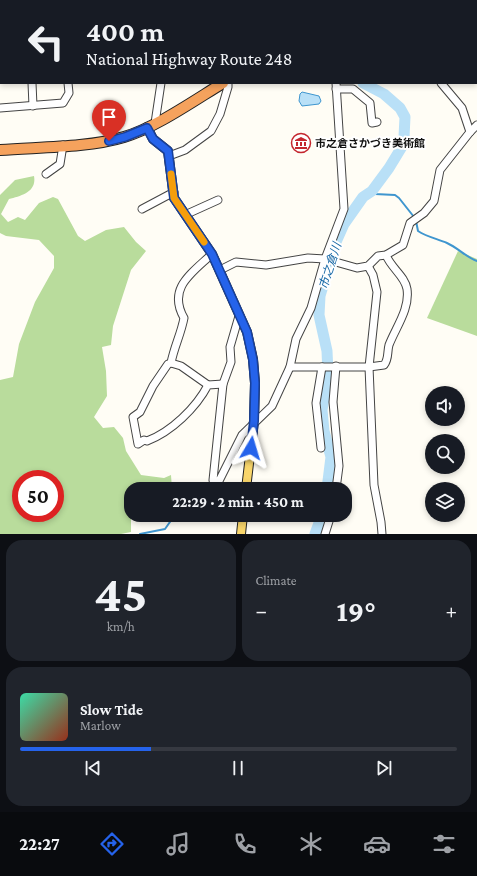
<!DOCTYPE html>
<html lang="en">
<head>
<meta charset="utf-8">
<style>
  body { margin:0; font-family:"Crimson Pro","Noto Sans JP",serif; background:#20242c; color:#f1f3f6; height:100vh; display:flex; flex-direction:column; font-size:15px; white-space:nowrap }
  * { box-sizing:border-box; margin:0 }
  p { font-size:13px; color:#9ea1a6 }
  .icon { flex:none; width:22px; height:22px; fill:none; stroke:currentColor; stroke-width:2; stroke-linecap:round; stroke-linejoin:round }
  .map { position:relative; height:534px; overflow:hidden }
  .details { display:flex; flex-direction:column; gap:6px; padding:6px; background:#0d0f14; flex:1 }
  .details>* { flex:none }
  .top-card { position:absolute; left:0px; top:0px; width:477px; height:84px; box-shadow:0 2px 6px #0003; background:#171b24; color:#f1f3f6; overflow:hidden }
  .fabs { position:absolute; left:425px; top:386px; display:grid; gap:8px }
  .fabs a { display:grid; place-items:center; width:40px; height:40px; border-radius:50%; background:#171b24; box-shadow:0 2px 6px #0003; font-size:20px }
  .speed { position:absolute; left:12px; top:470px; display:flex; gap:8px; font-size:20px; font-weight:700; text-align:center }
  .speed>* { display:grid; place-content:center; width:52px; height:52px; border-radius:50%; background:#171b24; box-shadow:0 2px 6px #0003; line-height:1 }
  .speed .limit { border:6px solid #d22; background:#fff; color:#111 }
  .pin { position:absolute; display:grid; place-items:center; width:34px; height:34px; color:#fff; margin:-41px -17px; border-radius:50% 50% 50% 0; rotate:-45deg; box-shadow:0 0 4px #0007 }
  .pin .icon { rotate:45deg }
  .me { position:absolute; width:44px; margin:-22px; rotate:7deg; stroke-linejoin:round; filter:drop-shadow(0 0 3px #0008) }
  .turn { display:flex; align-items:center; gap:14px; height:84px; padding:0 20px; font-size:18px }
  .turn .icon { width:52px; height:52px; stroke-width:2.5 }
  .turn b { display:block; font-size:28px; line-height:34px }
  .big { font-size:30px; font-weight:700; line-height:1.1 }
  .details .tile { flex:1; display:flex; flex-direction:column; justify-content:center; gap:6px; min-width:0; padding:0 14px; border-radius:16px; background:#20242c }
  .details .dial { align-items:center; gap:0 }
  .dial b { font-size:52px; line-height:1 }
  .song { display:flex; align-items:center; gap:12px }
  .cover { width:48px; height:48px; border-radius:6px; background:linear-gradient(135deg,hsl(160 70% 55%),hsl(10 70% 35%)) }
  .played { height:4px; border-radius:2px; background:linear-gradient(90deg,#2563eb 30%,#363941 30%) }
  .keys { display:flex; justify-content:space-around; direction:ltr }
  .heat { display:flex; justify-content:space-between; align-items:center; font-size:22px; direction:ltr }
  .details .tiles { flex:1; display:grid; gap:6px; grid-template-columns:1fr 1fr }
  .tile:last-child { grid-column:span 2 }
  .trip { position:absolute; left:124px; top:482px; width:228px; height:40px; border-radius:16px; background:#171b24; box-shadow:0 2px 6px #0003; font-weight:700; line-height:40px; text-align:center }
  .menu { display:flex; height:64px; justify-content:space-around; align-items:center; background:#090b0e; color:#9ea1a6 }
  .menu .icon { width:28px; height:28px }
  .menu .on { color:#2563eb }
  .menu b { font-size:18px; color:#f1f3f6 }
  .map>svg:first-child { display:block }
</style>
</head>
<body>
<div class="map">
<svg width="477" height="534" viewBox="0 0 477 534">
  <rect width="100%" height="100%" fill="#fffdf5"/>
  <!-- forest -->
  <g fill="#b9dc9c" fill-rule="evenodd">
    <path d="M34 176C37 192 21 196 9 199L1 214 8 222 18 217 25 220 39 203 53 197 58 199 78 236 85 241 106 230 124 227 136 242 146 251 131 270 113 326 111 345 102 347 106 371 107 396 94 417 103 428 114 427 123 438 126 451 141 475 164 478 171 475 172 489H131V532L121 534H0V380L13 377 19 344 35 302 54 268V256L39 240 6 236 0 233V195L15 180ZM21 479H55V513H21Z"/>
    <polygon points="458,251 477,259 477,336 427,318"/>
  </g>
  <!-- water -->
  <polygon fill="#b9e0f7" stroke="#3f96cf" points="302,92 319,96 321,101 319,104 302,106 299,101 300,94"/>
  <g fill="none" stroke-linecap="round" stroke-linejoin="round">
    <!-- stream -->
    <g stroke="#3f96cf" stroke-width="2">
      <polyline points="372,191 375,194 395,195 399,198 414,217"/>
      <path d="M416 221 418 231C427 237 438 239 447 243 458 248 466 257 477 261"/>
      <polyline points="319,489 328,486"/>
      <polyline points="205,515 225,519 236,518"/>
      <polyline points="140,534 165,529 172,519 179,515"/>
    </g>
    <!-- river -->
    <g stroke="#b9e0f7" stroke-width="11">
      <polyline points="329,0 329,1"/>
      <polyline points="327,489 331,457 324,431 322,410 328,374 327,351 319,315 320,296 336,242 344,224 363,197 372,191 389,168 403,145 404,137 405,117 400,108 384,94 363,83"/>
      <polyline points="315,534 322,515"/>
    </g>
    <defs>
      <g id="minor">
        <polyline points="28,0 28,1"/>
        <polyline points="63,0 63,1"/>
        <polyline points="98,0 98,1"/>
        <polyline points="159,0 159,1"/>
        <polyline points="227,0 227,1"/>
        <polyline points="368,0 371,1"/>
        <polyline points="0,41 1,60"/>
        <polyline points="0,71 1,71"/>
        <polyline points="32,83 33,106"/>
        <polyline points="441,83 462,108 470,132"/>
        <polyline points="336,89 353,89 370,103 372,123 377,122"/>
        <polyline points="0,108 63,103 69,93 68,83"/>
        <polyline points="155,123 161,83"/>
        <polyline points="169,156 185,150 211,131 220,114 228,87 228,83"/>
        <polyline points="46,174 60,164 63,145"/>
        <polyline points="142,209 174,192"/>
        <polyline points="187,214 218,200"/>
        <path d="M212 254C192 273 167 288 184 318 181 334 174 347 171 363L168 364 153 386 140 412 133 417 138 444 144 440 147 441C171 432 196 408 208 385L223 384"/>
        <polyline points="368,266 373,275 377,292 369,367 374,485 381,522 382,534"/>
        <polyline points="220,270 236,262 266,265 308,258 325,259 357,268 368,266 378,256 386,255 403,245 410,223 424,213 434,201 440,170 470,132 477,125"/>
        <polyline points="239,316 230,347 231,362 223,384 213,480 219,481 242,435 272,406 290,367 296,339 311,308 325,259 344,209 336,83"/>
        <polyline points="171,363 181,366 208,385"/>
        <path d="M290 367H369L384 365C389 359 387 352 389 345 396 327 410 309 407 289 405 276 391 268 386 255"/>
        <polyline points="321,448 316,403 322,367"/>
        <polyline points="336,489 339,466 333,402 336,366"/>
        <polyline points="325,534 331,515"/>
      </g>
      <g id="major">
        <polyline points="381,0 381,1"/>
        <polyline points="147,127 153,139 168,151 174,198 212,254 247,332 253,359 255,383 254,421 246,489"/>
        <polyline points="241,534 243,515"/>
      </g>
      <g id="highway">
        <polyline points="476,74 477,75"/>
        <path d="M0 150C38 147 88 148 124 137 155 128 195 100 223 83"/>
      </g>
    </defs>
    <!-- minor casing -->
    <use href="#minor" stroke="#444" stroke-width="9"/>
    <!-- major casing -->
    <use href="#major" stroke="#222" stroke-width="10"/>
    <!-- highway casing -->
    <use href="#highway" stroke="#222" stroke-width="12"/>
    <!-- minor -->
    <use href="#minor" stroke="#fff" stroke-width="7"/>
    <!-- major -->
    <use href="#major" stroke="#f9d66b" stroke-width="8"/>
    <!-- highway -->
    <use href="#highway" stroke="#f5a25d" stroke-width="10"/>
  </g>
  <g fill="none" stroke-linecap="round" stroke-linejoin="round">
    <defs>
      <polyline id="route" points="109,141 125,137 147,128 153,139 168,151 174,198 212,254 247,332 253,360 255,383 254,421 251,448"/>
    </defs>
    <!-- route casing -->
    <use href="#route" stroke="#184099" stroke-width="10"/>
    <!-- route -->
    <use href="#route" stroke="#2563eb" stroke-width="7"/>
    <!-- slow -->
    <polyline stroke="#f59e0b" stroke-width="7" points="171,174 174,198 204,242"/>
  </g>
  <!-- icons -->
  <defs>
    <symbol id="museum-ring" viewBox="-11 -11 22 22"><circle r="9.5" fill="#fff" stroke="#c4262e" stroke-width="1.5"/><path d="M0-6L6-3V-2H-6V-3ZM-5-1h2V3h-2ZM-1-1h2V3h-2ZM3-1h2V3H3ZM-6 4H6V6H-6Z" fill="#c4262e"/></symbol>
  </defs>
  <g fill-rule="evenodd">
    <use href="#museum-ring" x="290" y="132" width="22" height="22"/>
  </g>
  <g text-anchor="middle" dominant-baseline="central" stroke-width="4" stroke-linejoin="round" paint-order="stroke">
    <!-- poi labels -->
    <g font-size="11" font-weight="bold" fill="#111" stroke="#fff" text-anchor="start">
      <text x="315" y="143">市之倉さかづき美術館</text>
    </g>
    <!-- water labels -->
    <g font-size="12" font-style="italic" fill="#1768a6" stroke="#fff">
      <text transform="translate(330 266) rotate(-72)">市之倉川</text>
    </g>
  </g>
</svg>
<div class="fabs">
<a><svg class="icon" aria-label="sound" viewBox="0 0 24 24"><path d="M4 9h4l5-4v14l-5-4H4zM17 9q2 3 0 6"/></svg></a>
<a><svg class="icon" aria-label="search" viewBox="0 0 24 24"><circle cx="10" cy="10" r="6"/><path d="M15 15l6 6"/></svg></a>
<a><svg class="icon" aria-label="layers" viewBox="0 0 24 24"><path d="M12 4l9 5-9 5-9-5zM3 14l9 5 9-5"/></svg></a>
</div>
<div class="speed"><div class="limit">50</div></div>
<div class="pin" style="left:109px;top:141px;background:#d93025"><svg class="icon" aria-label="arrive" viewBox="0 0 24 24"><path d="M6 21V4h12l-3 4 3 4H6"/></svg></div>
<svg class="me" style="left:251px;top:448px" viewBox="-20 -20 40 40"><path d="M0-17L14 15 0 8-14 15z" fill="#2563eb" stroke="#fff" stroke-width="4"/></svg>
<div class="trip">22:29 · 2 min · 450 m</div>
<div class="top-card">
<div class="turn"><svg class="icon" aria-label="left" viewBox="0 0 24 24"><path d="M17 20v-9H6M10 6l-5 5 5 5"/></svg><div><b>400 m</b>National Highway Route 248</div></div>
</div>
</div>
<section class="details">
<div class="tiles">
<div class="tile dial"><b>45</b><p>km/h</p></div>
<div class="tile"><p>Climate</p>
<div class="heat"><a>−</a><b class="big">19°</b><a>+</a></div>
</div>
<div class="tile">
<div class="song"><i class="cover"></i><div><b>Slow Tide</b><p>Marlow</p></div></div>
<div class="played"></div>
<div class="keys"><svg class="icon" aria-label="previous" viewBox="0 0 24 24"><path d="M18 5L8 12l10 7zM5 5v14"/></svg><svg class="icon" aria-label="pause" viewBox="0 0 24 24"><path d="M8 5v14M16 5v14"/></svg><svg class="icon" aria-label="next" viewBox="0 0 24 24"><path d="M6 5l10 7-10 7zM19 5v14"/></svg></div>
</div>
</div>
</section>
<nav class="menu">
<b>22:27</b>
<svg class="icon on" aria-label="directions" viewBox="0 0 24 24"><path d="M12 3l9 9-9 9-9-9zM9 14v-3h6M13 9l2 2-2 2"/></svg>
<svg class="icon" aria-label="music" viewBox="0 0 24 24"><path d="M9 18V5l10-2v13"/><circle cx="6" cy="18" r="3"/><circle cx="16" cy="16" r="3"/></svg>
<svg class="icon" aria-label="phone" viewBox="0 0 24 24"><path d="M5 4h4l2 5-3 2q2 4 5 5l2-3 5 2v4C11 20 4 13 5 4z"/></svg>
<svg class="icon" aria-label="climate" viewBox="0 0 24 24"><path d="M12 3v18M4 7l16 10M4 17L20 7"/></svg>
<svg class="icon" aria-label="car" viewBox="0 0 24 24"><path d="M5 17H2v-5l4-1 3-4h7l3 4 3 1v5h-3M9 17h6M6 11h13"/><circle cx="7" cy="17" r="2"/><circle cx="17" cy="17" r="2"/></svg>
<svg class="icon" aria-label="filters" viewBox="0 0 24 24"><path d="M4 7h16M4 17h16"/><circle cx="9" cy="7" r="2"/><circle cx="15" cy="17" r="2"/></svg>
</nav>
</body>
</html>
